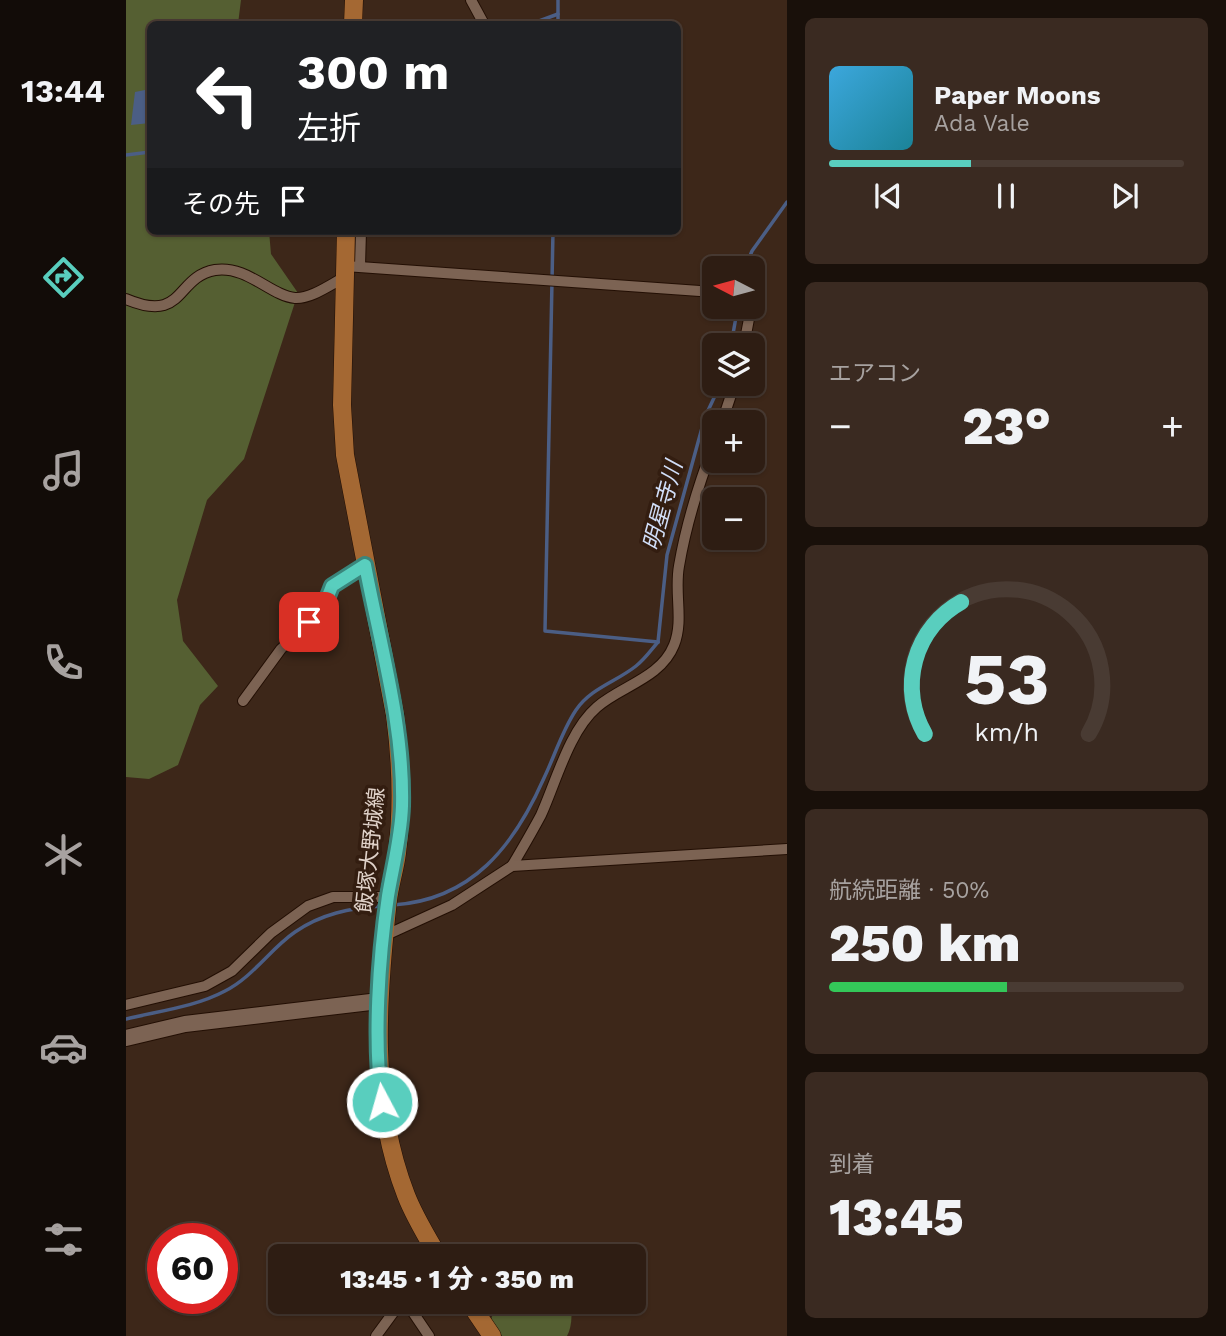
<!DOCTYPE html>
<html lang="ja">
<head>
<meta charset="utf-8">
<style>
  body { margin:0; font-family:"Work Sans","Noto Sans JP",sans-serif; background:#3a2a21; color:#f1f3f6; height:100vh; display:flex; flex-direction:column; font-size:26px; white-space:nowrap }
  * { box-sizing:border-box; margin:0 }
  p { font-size:23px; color:#a7a2a0 }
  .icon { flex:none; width:38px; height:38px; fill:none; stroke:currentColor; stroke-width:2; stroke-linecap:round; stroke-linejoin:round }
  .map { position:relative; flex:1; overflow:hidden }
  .drawer { display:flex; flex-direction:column; gap:18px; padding:18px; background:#19100a; width:439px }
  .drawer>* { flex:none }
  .banner { position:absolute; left:21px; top:21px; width:534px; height:214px; border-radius:10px; box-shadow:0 2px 5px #0004,0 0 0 2px #493b33; background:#202124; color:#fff; overflow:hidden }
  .needle { width:46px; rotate:276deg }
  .controls { position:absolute; left:576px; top:256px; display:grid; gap:14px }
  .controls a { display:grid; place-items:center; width:63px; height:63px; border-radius:10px; background:#2e1d13; box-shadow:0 2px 5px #0004,0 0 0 2px #493b33; font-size:35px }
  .speed { position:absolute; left:21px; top:1223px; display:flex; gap:14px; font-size:35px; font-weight:700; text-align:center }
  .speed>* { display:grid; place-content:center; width:91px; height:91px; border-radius:50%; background:#2e1d13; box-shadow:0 2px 5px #0004,0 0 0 2px #493b33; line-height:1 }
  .speed .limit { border:10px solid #d22; background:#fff; color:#111 }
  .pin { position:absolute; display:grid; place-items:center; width:60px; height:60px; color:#fff; margin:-30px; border-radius:14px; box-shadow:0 4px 10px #0006 }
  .me { position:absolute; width:77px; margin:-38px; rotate:354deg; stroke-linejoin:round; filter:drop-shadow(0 0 5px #0008) }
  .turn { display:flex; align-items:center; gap:24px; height:147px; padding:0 35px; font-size:32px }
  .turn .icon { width:91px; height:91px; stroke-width:2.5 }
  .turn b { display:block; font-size:49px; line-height:60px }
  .then { display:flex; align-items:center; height:66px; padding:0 35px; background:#0003; gap:14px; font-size:26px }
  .big { font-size:52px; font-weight:800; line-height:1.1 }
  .drawer .tile { flex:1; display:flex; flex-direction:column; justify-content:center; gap:10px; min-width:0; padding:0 24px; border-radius:10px; background:#3a2a21 }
  .drawer .dial { align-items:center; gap:0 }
  .dial svg { height:182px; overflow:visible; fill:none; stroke:#493b33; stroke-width:7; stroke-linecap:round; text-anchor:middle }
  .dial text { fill:#f1f3f6; stroke:none }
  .song { display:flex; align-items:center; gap:21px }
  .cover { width:84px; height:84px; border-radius:10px; background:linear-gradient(135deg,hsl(200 70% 55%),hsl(190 70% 35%)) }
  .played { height:7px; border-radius:4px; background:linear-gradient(90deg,#59cebe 40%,#493b33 40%) }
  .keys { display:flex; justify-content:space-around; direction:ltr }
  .heat { display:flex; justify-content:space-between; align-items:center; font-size:38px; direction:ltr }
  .charge { height:10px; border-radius:5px; background:linear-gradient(90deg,#34c759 50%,#493b33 0) }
  .trip { position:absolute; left:142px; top:1244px; width:378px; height:70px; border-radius:10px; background:#2e1d13; box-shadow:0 2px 5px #0004,0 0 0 2px #493b33; font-weight:800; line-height:70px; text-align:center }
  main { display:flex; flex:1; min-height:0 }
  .tab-bar { display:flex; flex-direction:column; width:126px; justify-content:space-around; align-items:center; background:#120c08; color:#a7a2a0 }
  .tab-bar .icon { width:49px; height:49px }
  .tab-bar .selected { color:#59cebe }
  .tab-bar b { font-size:32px; color:#f1f3f6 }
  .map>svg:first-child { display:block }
</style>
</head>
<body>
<main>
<nav class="tab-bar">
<b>13:44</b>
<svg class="icon selected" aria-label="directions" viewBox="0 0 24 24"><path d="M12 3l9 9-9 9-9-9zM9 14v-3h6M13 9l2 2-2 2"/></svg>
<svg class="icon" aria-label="music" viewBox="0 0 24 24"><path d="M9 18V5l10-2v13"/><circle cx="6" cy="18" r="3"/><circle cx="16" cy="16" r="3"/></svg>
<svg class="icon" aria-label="phone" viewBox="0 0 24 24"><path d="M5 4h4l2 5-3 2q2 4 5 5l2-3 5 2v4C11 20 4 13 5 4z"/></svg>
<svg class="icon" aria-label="climate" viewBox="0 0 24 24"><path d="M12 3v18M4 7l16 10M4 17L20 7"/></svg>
<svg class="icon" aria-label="car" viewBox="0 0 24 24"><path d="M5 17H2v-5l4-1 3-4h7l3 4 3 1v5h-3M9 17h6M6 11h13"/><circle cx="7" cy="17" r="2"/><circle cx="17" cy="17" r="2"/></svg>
<svg class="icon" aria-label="filters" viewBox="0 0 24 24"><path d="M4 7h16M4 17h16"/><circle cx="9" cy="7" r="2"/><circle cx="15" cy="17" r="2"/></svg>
</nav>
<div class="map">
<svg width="661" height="1336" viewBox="0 0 661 1336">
  <rect width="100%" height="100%" fill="#3d2719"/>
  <!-- forest -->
  <g fill="#555f32">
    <polygon points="0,0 115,0 112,24 24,24 24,231 143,231 145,254 172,293 118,459 81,500 51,600 57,641 92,686 74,705 52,765 23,779 0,777"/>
    <path d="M370 1302H443C447 1312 446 1327 441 1336H376L365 1320Z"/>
  </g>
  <!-- water -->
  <polygon fill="#4b5e85" points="24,89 24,123 5,125 9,92"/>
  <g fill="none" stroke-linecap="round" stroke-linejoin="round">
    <!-- stream -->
    <g stroke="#4b5e85" stroke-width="3.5">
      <polyline points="405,24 432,14"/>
      <polyline points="432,24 432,0"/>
      <polyline points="0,155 24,152"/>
      <polyline points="427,231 419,631 532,642"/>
      <polyline points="619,268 626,251 661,202"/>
      <polyline points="605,345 612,306"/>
      <polyline points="532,642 541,555 579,417 595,383"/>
      <path d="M267 905C346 900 388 846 418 778 429 755 436 731 450 710 465 688 490 682 510 666 519 659 525 650 532 642"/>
      <path d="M0 1019C33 1011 69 1007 99 991 127 977 144 949 169 932 195 914 224 908 256 906"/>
    </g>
    <defs>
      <g id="street">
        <polyline points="345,0 358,24"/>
        <polyline points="219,266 588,292"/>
        <polyline points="234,266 235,231"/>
        <path d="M0 299C59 324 49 277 89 270 121 265 145 296 169 298 185 299 205 284 219 277"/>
        <polyline points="618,345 626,303"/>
        <polyline points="596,422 609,383"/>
        <polyline points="117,701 155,649 197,609 206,586 238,565"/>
        <path d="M386 866C396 849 406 832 415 815 430 782 443 731 471 707 495 686 535 678 548 645 558 620 548 593 553 566 560 525 573 483 588 444"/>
        <polyline points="258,936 326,905 386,866 661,849"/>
        <polyline points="0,1005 79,986 106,971 145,933 182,906 207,897 262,897"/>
        <polyline points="280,1302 303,1336"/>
        <polyline points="250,1336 275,1302"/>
      </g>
      <polyline id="secondary" points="0,1038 59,1024 253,1001"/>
      <g id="primary">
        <polyline points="227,24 228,0"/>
        <path d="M220 231 216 405 219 455 269 715C275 761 277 806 271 853 269 869 264 884 262 900 251 999 243 1100 280 1195 288 1216 301 1237 312 1256"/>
        <polyline points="343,1302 366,1336"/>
      </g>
    </defs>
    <!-- street casing -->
    <use href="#street" stroke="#230f04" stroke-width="12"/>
    <!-- secondary casing -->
    <use href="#secondary" stroke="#230f04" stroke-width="18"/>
    <!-- primary casing -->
    <use href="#primary" stroke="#230f04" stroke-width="19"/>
    <!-- street -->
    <use href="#street" stroke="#7c6353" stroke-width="10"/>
    <!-- secondary -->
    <use href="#secondary" stroke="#7c6353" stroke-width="16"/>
    <!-- primary -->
    <use href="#primary" stroke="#a46833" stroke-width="18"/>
  </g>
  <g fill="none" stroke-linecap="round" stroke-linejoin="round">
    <defs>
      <path id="route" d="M183 622 197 609 206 586 239 565C254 644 278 725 276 806 275 837 267 866 262 896 253 957 247 1041 256 1102"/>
    </defs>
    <!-- route casing -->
    <use href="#route" stroke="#3a867c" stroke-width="18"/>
    <!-- route -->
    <use href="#route" stroke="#59cebe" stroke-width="12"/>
  </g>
  <g text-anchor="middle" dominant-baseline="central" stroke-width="7" stroke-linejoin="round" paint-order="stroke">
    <!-- street labels -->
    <g font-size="21" fill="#e0d2c9" stroke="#331d10">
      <text transform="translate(244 850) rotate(-84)">飯塚大野城線</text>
    </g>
    <!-- water labels -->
    <g font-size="23" font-style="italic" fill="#d1def8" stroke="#331d10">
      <text transform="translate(537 506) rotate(-75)">明星寺川</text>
    </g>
  </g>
</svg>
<div class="controls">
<a><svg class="needle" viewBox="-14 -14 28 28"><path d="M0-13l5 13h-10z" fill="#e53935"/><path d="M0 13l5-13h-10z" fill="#a7a2a0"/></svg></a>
<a><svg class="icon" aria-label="layers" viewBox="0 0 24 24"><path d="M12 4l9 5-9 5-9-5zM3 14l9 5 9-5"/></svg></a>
<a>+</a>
<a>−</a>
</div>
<div class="speed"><div class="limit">60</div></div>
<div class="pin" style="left:183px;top:622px;background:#d93025"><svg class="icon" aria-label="arrive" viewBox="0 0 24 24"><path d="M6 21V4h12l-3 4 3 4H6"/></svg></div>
<svg class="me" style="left:256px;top:1102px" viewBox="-20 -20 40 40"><circle r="17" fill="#59cebe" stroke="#fff" stroke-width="3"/><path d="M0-11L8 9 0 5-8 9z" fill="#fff"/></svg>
<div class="trip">13:45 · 1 分 · 350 m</div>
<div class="banner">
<div class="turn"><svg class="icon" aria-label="left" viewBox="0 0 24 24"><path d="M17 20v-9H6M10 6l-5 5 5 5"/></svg><div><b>300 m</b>左折</div></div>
<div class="then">その先<svg class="icon" aria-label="arrive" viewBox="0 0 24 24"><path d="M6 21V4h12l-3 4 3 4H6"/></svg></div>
</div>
</div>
<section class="drawer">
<div class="tile">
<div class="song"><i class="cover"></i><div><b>Paper Moons</b><p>Ada Vale</p></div></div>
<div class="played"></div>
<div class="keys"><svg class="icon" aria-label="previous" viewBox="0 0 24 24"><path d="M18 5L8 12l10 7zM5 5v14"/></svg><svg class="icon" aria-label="pause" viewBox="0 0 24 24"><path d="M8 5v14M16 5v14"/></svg><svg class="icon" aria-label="next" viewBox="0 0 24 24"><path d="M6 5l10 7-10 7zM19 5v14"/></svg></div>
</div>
<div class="tile"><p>エアコン</p>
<div class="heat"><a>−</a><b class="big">23°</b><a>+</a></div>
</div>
<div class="tile dial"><svg viewBox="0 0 100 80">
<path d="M14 69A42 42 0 1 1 86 69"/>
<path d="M14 69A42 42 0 0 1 30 11" stroke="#59cebe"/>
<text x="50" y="56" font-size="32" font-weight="700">53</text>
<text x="50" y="72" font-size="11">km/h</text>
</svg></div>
<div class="tile"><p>航続距離 · 50%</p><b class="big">250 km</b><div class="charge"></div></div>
<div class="tile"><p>到着</p><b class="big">13:45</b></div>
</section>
</main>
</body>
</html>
